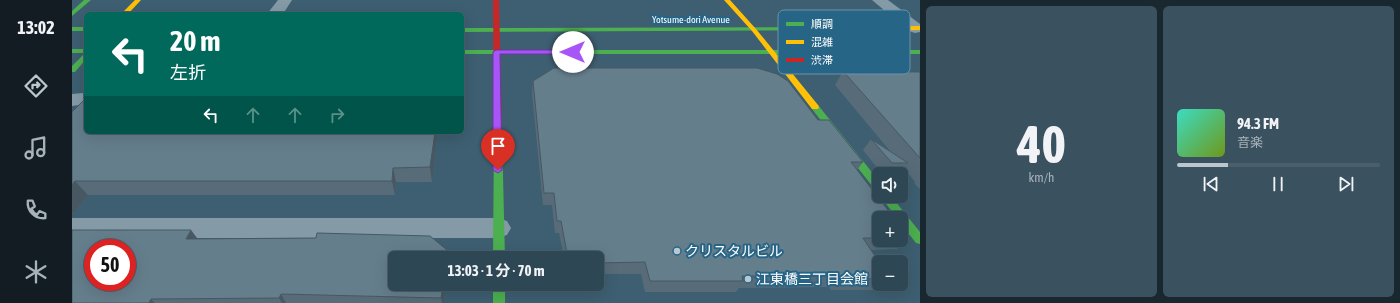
<!DOCTYPE html>
<html lang="ja">
<head>
<meta charset="utf-8">
<style>
  body { margin:0; font-family:"Asap Condensed","Noto Sans JP",sans-serif; background:#3a515f; color:#f1f3f6; height:100vh; display:flex; flex-direction:column; font-size:15px; white-space:nowrap }
  * { box-sizing:border-box; margin:0 }
  p { font-size:13px; color:#a7b2b9 }
  .icon { flex:none; width:22px; height:22px; fill:none; stroke:currentColor; stroke-width:2; stroke-linecap:round; stroke-linejoin:round }
  .map { position:relative; flex:1; overflow:hidden }
  .details { display:flex; flex-direction:column; gap:6px; padding:6px; background:#19272f; width:480px }
  .details>* { flex:none }
  .hud { position:absolute; left:12px; top:12px; width:380px; height:122px; border-radius:6px; box-shadow:0 4px 16px #0002,0 0 0 1px #495f6c; background:#00695c; color:#fff; overflow:hidden }
  .buttons { position:absolute; left:800px; top:167px; display:grid; gap:8px }
  .buttons a { display:grid; place-items:center; width:36px; height:36px; border-radius:6px; background:#2e4755; box-shadow:0 4px 16px #0002,0 0 0 1px #495f6c; font-size:20px }
  .speed { position:absolute; left:12px; top:239px; display:flex; gap:8px; font-size:20px; font-weight:700; text-align:center }
  .speed>* { display:grid; place-content:center; width:52px; height:52px; border-radius:50%; background:#2e4755; box-shadow:0 4px 16px #0002,0 0 0 1px #495f6c; line-height:1 }
  .speed .limit { border:6px solid #d22; background:#fff; color:#111 }
  .pin { position:absolute; display:grid; place-items:center; width:34px; height:34px; color:#fff; margin:-41px -17px; border-radius:50% 50% 50% 0; rotate:-45deg; box-shadow:0 0 4px #0007 }
  .pin .icon { rotate:45deg }
  .me { position:absolute; width:44px; margin:-22px; rotate:270deg; stroke-linejoin:round; filter:drop-shadow(0 0 3px #0008) }
  .turn { display:flex; align-items:center; gap:14px; height:84px; padding:0 20px; font-size:18px }
  .turn .icon { width:52px; height:52px; stroke-width:2.5 }
  .turn b { display:block; font-size:28px; line-height:34px }
  .lanes { display:flex; align-items:center; height:38px; padding:0 20px; background:#0003; justify-content:center; gap:20px; direction:ltr }
  .lanes .off { opacity:.35 }
  .details .card { flex:1; display:flex; flex-direction:column; justify-content:center; gap:6px; min-width:0; padding:0 14px; border-radius:6px; background:#3a515f }
  .details .dial { align-items:center; gap:0 }
  .dial b { font-size:52px; line-height:1 }
  .song { display:flex; align-items:center; gap:12px }
  .cover { width:48px; height:48px; border-radius:6px; background:linear-gradient(135deg,hsl(170 70% 55%),hsl(80 70% 35%)) }
  .played { height:4px; border-radius:2px; background:linear-gradient(90deg,#bbc7cd 25%,#495f6c 25%) }
  .keys { display:flex; justify-content:space-around; direction:ltr }
  .details .tiles { flex:1; display:grid; gap:6px; grid-template-columns:repeat(2,1fr) }
  .trip { position:absolute; left:316px; top:251px; width:216px; height:40px; border-radius:6px; background:#2e4755; box-shadow:0 4px 16px #0002,0 0 0 1px #495f6c; font-weight:700; line-height:40px; text-align:center }
  main { display:flex; flex:1; min-height:0 }
  .menu { display:flex; flex-direction:column; width:72px; justify-content:space-around; align-items:center; background:#121c22; color:#a7b2b9 }
  .menu .icon { width:28px; height:28px }
  .menu .active { color:#bbc7cd }
  .menu b { font-size:18px; color:#f1f3f6 }
  .map>svg:first-child { display:block }
</style>
</head>
<body>
<main>
<nav class="menu">
<b>13:02</b>
<svg class="icon active" aria-label="directions" viewBox="0 0 24 24"><path d="M12 3l9 9-9 9-9-9zM9 14v-3h6M13 9l2 2-2 2"/></svg>
<svg class="icon" aria-label="music" viewBox="0 0 24 24"><path d="M9 18V5l10-2v13"/><circle cx="6" cy="18" r="3"/><circle cx="16" cy="16" r="3"/></svg>
<svg class="icon" aria-label="phone" viewBox="0 0 24 24"><path d="M5 4h4l2 5-3 2q2 4 5 5l2-3 5 2v4C11 20 4 13 5 4z"/></svg>
<svg class="icon" aria-label="climate" viewBox="0 0 24 24"><path d="M12 3v18M4 7l16 10M4 17L20 7"/></svg>
</nav>
<div class="map">
<svg width="848" height="303" viewBox="0 0 848 303">
  <rect width="100%" height="100%" fill="#3d5f71"/>
  <g fill="none" stroke-linecap="round" stroke-linejoin="round">
    <!-- street -->
    <g fill="#849aa7" fill-rule="evenodd">
      <polygon points="206,0 220,0 211,14 195,14"/>
      <polygon points="800,0 816,0 848,24 848,32 843,33 837,31"/>
      <polygon points="11,93 14,94 14,104 0,106 0,94"/>
      <polygon points="0,218 426,218 435,221 439,228 435,235 426,238 0,238"/>
    </g>
    <!-- fast -->
    <g fill="#4caf50" fill-rule="evenodd">
      <polygon points="12,0 19,0 0,16 0,11"/>
      <rect x="0" y="27" width="14" height="4"/>
      <polygon points="797,27 799,28 799,30 390,32 390,28"/>
      <polygon points="0,49 14,49 14,59 3,72 0,72 0,66 13,53 0,53"/>
      <rect x="390" y="50" width="458" height="4"/>
      <polygon points="743,104 746,105 807,181 807,192 804,191 740,109 739,107 740,105"/>
      <polygon points="426,129 430,132 433,258 421,258 422,132"/>
      <polygon points="808,196 819,196 848,232 848,244 844,243 829,224 829,218 825,218"/>
      <rect x="421" y="284" width="12" height="19"/>
    </g>
    <!-- slow -->
    <g fill="#ffc107" fill-rule="evenodd">
      <polygon points="63,0 69,0 56,14 49,14"/>
      <polygon points="652,0 658,0 684,29 746,105 747,107 746,109 740,109 680,31"/>
      <polygon points="848,26 848,30 797,31 794,29 797,27"/>
    </g>
    <!-- jam -->
    <polygon fill="#c62828" fill-rule="evenodd" points="421,0 427,0 430,132 426,135 422,132"/>
  </g>
  <!-- wall -->
  <g fill="#576c78">
    <polygon points="771,71 848,72 848,189 842,183 843,182 832,168 826,174 810,174 791,150 799,139 818,151 763,85"/>
    <polygon points="461,81 746,120 791,162 785,170 807,218 807,240 829,240 829,227 837,238 825,249 798,250 807,262 807,284 812,284 806,290 759,290 757,287 667,288 664,292 573,292 569,274 525,274 525,258 492,258 487,233 483,233 480,205 471,205 460,93"/>
    <polygon points="0,112 14,132 366,132 360,182 324,182 323,195 16,195 1,214 0,214"/>
    <polygon points="126,239 375,250 376,258 323,258 323,284 374,284 372,303 0,303"/>
  </g>
  <!-- shaded-wall -->
  <g fill="#475862">
    <polygon points="391,64 392,78 391,111 390,95"/>
    <polygon points="363,132 366,132 360,182 358,167"/>
    <polygon points="321,168 324,182 323,195 320,181"/>
    <polygon points="3,181 16,195 1,214 0,213 0,185"/>
    <polygon points="119,230 128,242 114,239"/>
    <polygon points="375,250 376,258 374,258"/>
    <polygon points="371,284 374,284 372,303 370,303 369,298"/>
    <polygon points="209,294 214,303 210,303 207,298"/>
    <polygon points="79,299 83,303 77,303"/>
  </g>
  <!-- building -->
  <g fill="#657e8c" stroke="#475862" fill-rule="evenodd">
    <polygon points="390,64 391,64 390,95"/>
    <polygon points="482,68 685,68 705,74 716,81 746,120 757,120 791,162 779,162 822,218 807,218 807,238 791,238 807,262 807,279 770,278 768,276 670,276 671,281 578,281 573,262 525,263 525,258 503,258 502,253 495,253 489,221 485,221 482,193 472,193 461,81"/>
    <polygon points="771,71 848,72 848,158"/>
    <polygon points="14,98 14,132 363,132 358,167 321,168 320,181 3,181 0,185 0,112"/>
    <polygon points="799,139 836,163 820,163"/>
    <polygon points="829,227 837,238 829,238"/>
    <path d="M0 230H119L114 239 244 238 245 233 358 236 375 250 374 258H323V284H371L369 298 209 294 207 298 79 299 77 303H0ZM21 248H55V282H21Z"/>
  </g>
  <!-- route -->
  <polygon fill="#a855f7" stroke="#6d37a1" points="424,50 501,50 504,52 501,54 428,54 430,170 426,173 421,170 421,52"/>
  <!-- markers -->
  <g fill="#bbc7cd" stroke="#276587" stroke-width="1.5">
    <circle cx="605" cy="251" r="4"/>
    <circle cx="676" cy="279" r="4"/>
  </g>
  <g text-anchor="middle" dominant-baseline="central" stroke-width="4" stroke-linejoin="round" paint-order="stroke">
    <!-- far-street labels -->
    <g font-size="10" fill="#fff" stroke="#276587">
      <text x="619" y="19">Yotsume-dori Avenue</text>
    </g>
    <!-- near-poi labels -->
    <g font-size="14" fill="#fff" stroke="#276587" text-anchor="start">
      <text x="613" y="251">クリスタルビル</text>
      <text x="684" y="279">江東橋三丁目会館</text>
    </g>
  </g>
  <!-- legend -->
  <rect x="706" y="10" width="132" height="64" rx="6" fill="#276587" stroke="#6893ab" stroke-width="1"/>
  <rect x="714" y="22" width="18" height="4" fill="#4caf50"/>
  <rect x="714" y="40" width="18" height="4" fill="#ffc107"/>
  <rect x="714" y="58" width="18" height="4" fill="#c62828"/>
  <g font-size="11" fill="#fff">
    <text x="739" y="28">順調</text>
    <text x="739" y="46">混雑</text>
    <text x="739" y="64">渋滞</text>
  </g>
</svg>
<div class="buttons">
<a><svg class="icon" aria-label="sound" viewBox="0 0 24 24"><path d="M4 9h4l5-4v14l-5-4H4zM17 9q2 3 0 6"/></svg></a>
<a>+</a>
<a>−</a>
</div>
<div class="speed"><div class="limit">50</div></div>
<div class="pin" style="left:426px;top:170px;background:#d93025"><svg class="icon" aria-label="arrive" viewBox="0 0 24 24"><path d="M6 21V4h12l-3 4 3 4H6"/></svg></div>
<svg class="me" style="left:501px;top:52px" viewBox="-20 -20 40 40"><circle r="19" fill="#fff"/><path d="M0-13L10 11 0 6-10 11z" fill="#a855f7"/></svg>
<div class="trip">13:03 · 1 分 · 70 m</div>
<div class="hud">
<div class="turn"><svg class="icon" aria-label="left" viewBox="0 0 24 24"><path d="M17 20v-9H6M10 6l-5 5 5 5"/></svg><div><b>20 m</b>左折</div></div>
<div class="lanes"><svg class="icon" aria-label="left" viewBox="0 0 24 24"><path d="M17 20v-9H6M10 6l-5 5 5 5"/></svg><svg class="icon off" aria-label="ahead" viewBox="0 0 24 24"><path d="M12 20V5M6 11l6-6 6 6"/></svg><svg class="icon off" aria-label="ahead" viewBox="0 0 24 24"><path d="M12 20V5M6 11l6-6 6 6"/></svg><svg class="icon off" aria-label="right" viewBox="0 0 24 24"><path d="M7 20v-9h11M14 6l5 5-5 5"/></svg></div>
</div>
</div>
<section class="details">
<div class="tiles">
<div class="card dial"><b>40</b><p>km/h</p></div>
<div class="card">
<div class="song"><i class="cover"></i><div><b>94.3 FM</b><p>音楽</p></div></div>
<div class="played"></div>
<div class="keys"><svg class="icon" aria-label="previous" viewBox="0 0 24 24"><path d="M18 5L8 12l10 7zM5 5v14"/></svg><svg class="icon" aria-label="pause" viewBox="0 0 24 24"><path d="M8 5v14M16 5v14"/></svg><svg class="icon" aria-label="next" viewBox="0 0 24 24"><path d="M6 5l10 7-10 7zM19 5v14"/></svg></div>
</div>
</div>
</section>
</main>
</body>
</html>
